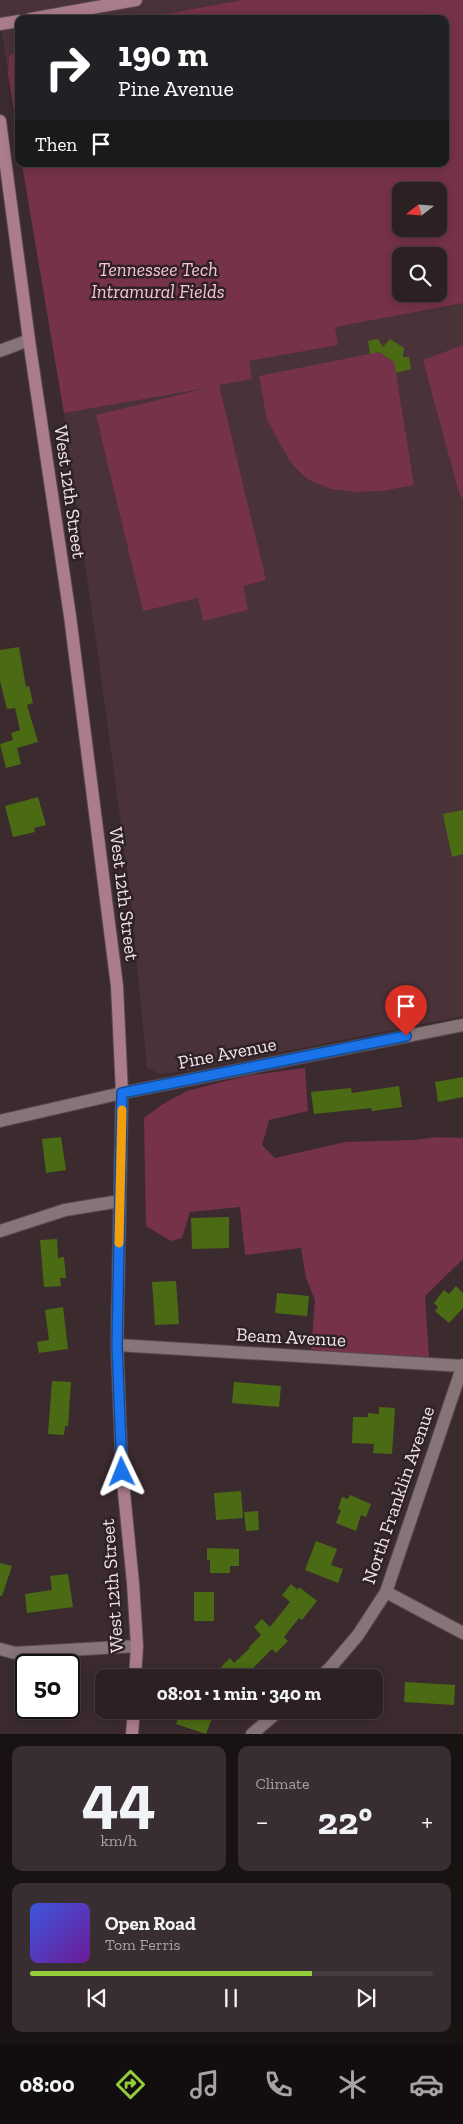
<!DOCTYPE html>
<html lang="en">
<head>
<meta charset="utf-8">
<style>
  body { margin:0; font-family:"Zilla Slab",serif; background:#382d30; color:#f1f3f6; height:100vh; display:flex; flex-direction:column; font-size:19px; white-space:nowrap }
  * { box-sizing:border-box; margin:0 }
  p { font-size:16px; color:#a6a3a6 }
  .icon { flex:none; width:28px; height:28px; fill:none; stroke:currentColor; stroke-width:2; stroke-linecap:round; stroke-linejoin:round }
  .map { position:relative; height:1734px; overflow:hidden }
  .panel { display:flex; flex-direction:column; gap:12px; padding:12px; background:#181213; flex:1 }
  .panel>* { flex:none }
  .top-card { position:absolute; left:15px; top:15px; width:434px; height:152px; border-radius:10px; box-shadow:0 2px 12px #0003,0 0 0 1px #483e41; background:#202124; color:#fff; overflow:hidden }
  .needle { width:32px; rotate:253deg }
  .buttons { position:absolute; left:392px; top:182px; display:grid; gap:10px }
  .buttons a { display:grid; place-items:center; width:55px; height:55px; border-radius:10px; background:#2c2023; box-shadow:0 2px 12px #0003,0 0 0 1px #483e41; font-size:25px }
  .speed { position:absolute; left:15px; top:1654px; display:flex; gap:10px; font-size:25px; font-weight:700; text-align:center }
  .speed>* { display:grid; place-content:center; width:65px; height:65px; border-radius:50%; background:#2c2023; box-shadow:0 2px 12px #0003,0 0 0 1px #483e41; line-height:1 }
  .speed .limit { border:2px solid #111; border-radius:8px; background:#fff; color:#111 }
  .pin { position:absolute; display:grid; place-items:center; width:42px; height:42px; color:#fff; margin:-51px -21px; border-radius:50% 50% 50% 0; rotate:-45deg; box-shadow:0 0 5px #0007 }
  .pin .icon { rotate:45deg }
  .me { position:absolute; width:55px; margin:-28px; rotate:358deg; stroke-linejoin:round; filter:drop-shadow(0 0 4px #0008) }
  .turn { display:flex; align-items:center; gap:18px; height:105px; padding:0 20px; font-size:22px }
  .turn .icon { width:65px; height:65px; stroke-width:2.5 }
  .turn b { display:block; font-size:35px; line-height:42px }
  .then { display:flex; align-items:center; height:48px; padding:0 20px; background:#0003; gap:10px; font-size:19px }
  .big { font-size:38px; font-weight:800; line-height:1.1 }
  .panel .card { flex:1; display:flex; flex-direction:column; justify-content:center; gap:8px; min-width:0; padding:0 18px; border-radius:10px; background:#382d30 }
  .panel .dial { align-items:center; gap:0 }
  .dial b { font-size:65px; line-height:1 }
  .song { display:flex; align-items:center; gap:15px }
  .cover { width:60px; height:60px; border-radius:8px; background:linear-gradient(135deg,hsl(230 70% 55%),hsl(280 70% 35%)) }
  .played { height:5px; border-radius:2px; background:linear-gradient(90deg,#94cc3c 70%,#483e41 70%) }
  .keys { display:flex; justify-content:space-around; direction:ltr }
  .heat { display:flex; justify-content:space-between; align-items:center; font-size:28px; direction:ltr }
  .panel .tiles { flex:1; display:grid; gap:12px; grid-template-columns:1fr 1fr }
  .card:last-child { grid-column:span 2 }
  .trip { position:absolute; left:95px; top:1669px; width:288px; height:50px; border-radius:10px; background:#2c2023; box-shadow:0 2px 12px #0003,0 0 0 1px #483e41; font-weight:800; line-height:50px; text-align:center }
  .tabs { display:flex; height:80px; justify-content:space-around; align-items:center; background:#120d0e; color:#a6a3a6 }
  .tabs .icon { width:35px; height:35px }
  .tabs .active { color:#94cc3c }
  .tabs b { font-size:22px; color:#f1f3f6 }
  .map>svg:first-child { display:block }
</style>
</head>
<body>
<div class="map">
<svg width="463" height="1734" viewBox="0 0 463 1734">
  <rect width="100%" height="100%" fill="#3b2b2f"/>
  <!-- built -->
  <path fill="#493238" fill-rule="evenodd" d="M0 0H463V1016L186 1071 161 1074 147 1068 129 883 102 684 64 413 22 164H445V19H19V141L0 21ZM401 191H439V229H401ZM401 256H439V294H401Z"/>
  <!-- green -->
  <g fill="#76324a" fill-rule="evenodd">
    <path d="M243 0H463V303L335 327 338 345 249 361 252 379 219 385 266 580 243 586 248 610 203 621 198 598 143 611 96 415 207 388 64 413 22 164H445V19H138ZM401 191H439V229H401ZM401 256H439V294H401Z"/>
    <polygon points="19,48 19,141 8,74 9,57"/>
    <polygon points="463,345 463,500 459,493 423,360"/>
    <polygon points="379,352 394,362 414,485 382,491 356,492 331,489 307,479 291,463 267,420 259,376"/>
    <polygon points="305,1068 308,1111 269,1120 262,1145 275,1158 345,1142 414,1140 437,1137 463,1138 463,1259 425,1296 429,1357 311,1352 315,1300 306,1278 301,1248 245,1255 240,1207 190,1212 182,1238 171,1241 146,1226 144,1118 163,1104 187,1091 245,1076"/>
  </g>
  <!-- building -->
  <g fill="#4a6b13">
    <polygon points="378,339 383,347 390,339 404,348 403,357 409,357 411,369 396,373 394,362 379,352 370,354 368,341"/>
    <polygon points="19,647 26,687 29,686 33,703 27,705 38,742 17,748 21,764 6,768 0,744 13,740 11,733 20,730 15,708 7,709 0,681 0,650"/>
    <polygon points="38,797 46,825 34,828 35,832 13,837 5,806"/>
    <polygon points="463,810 463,854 452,857 443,814"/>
    <polygon points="463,1077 463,1097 438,1102 435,1082"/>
    <polygon points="399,1086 402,1107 372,1111 371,1108 314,1114 311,1092 351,1088 352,1093"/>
    <polygon points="61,1137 66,1170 46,1173 42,1139"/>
    <polygon points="229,1217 229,1248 192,1249 191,1218"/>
    <polygon points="57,1239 58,1258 64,1257 66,1278 60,1278 61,1286 44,1287 40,1240"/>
    <polygon points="176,1281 179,1324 155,1325 152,1282"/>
    <polygon points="456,1286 463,1293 463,1308 449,1323 435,1311 438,1307 434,1303 444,1290 449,1294"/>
    <polygon points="277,1293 309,1296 307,1316 275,1313"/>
    <polygon points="63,1307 68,1349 39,1353 37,1342 49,1340 45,1310"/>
    <polygon points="52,1381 71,1382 68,1426 65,1426 64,1435 48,1434"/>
    <polygon points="234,1382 281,1386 279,1407 232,1403"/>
    <polygon points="379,1407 395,1408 392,1454 373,1453 374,1444 352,1443 353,1417 368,1417 368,1413 379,1414"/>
    <polygon points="241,1491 243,1518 216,1520 214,1493"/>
    <polygon points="350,1495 371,1504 366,1517 361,1515 356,1531 336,1523 341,1510 338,1509 342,1497 348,1499"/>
    <polygon points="258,1511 259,1530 246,1531 244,1512"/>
    <polygon points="316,1541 337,1549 331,1565 343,1569 338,1583 305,1570"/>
    <polygon points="207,1548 239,1549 239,1566 230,1566 230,1573 210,1573 210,1560 207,1560"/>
    <polygon points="0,1563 12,1566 2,1596 0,1596"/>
    <polygon points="68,1574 73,1607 27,1613 25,1594 52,1590 50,1576"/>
    <polygon points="291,1584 298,1590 299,1587 317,1601 302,1620 299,1618 284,1637 288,1641 276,1653 272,1649 250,1671 256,1678 217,1678 224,1671 221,1667 230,1658 234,1663 250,1648 249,1647 261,1635 254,1627 262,1619 270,1627 290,1602 282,1595"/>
    <rect x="194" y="1592" width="20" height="29"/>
    <polygon points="405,1682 455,1685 454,1705 404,1702"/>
    <polygon points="181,1710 215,1710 206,1734 176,1724"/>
  </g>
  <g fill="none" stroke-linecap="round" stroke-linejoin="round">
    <defs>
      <g id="minor">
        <polyline points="0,351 29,340"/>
        <polyline points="0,1121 122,1093 463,1025"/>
        <polyline points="0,1231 65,1210 120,1201"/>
        <polyline points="117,1345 463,1366"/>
        <polyline points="386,1592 463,1633"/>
        <polyline points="0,1649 15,1653 137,1646"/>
        <polyline points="319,1678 330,1668 358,1635 386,1592 463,1365"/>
        <polyline points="252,1734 280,1710"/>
      </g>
      <g id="secondary">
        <polyline points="30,19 136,0"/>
        <polyline points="0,24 19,21"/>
        <polyline points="0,121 29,340 70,616 117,986 122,1093 117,1345 122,1472 133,1583 137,1646 135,1678"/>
        <polyline points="132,1734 134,1710"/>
      </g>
    </defs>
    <!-- minor casing -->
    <use href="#minor" stroke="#57494d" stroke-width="14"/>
    <!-- secondary casing -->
    <use href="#secondary" stroke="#57494d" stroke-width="14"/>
    <!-- minor -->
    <use href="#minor" stroke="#877479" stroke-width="12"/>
    <!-- secondary -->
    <use href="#secondary" stroke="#ab7d8b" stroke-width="12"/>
  </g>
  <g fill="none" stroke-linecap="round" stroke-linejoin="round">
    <defs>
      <polyline id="route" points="122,1472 117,1345 122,1093 406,1036"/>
    </defs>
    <!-- route casing -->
    <use href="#route" stroke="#114b97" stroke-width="12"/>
    <!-- route -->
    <use href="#route" stroke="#1a73e8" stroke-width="9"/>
    <!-- slow -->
    <polyline stroke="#f59e0b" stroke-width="9" points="119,1243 122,1110"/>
  </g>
  <g text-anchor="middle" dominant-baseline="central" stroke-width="5" stroke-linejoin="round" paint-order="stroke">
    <!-- park labels -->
    <g font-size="19" font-style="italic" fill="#f8c6d3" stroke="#302126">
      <text x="158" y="269">Tennessee Tech<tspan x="158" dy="22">Intramural Fields</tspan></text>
    </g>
    <!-- street labels -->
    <g font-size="19" fill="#efe4e7" stroke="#302126">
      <text transform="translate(70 492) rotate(82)">West 12th Street</text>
      <text transform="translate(124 894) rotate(83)">West 12th Street</text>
      <text transform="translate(227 1053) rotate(-11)">Pine Avenue</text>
      <text transform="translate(291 1337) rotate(3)">Beam Avenue</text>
      <text transform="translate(398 1495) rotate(-71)">North Franklin Avenue</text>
      <text transform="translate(112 1586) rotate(-94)">West 12th Street</text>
    </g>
  </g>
</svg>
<div class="buttons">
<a><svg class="needle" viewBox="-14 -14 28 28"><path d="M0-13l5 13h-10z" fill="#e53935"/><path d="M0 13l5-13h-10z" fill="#a6a3a6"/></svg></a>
<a><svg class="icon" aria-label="search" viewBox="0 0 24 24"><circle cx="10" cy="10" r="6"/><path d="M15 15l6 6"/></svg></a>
</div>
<div class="speed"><div class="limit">50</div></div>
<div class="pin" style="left:406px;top:1036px;background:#d93025"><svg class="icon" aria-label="arrive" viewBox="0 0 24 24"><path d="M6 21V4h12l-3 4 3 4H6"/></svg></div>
<svg class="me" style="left:122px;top:1472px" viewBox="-20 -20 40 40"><path d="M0-17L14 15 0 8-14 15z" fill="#1a73e8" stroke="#fff" stroke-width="4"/></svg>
<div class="trip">08:01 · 1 min · 340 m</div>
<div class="top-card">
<div class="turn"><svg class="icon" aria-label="right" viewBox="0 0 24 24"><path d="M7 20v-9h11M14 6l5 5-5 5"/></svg><div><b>190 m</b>Pine Avenue</div></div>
<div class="then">Then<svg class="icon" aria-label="arrive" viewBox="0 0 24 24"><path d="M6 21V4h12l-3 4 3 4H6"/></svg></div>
</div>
</div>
<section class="panel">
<div class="tiles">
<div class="card dial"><b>44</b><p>km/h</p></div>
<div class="card"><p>Climate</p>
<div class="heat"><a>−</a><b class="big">22°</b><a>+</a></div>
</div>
<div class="card">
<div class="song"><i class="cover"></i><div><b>Open Road</b><p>Tom Ferris</p></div></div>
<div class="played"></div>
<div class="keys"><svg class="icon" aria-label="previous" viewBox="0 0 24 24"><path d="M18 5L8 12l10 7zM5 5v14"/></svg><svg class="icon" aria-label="pause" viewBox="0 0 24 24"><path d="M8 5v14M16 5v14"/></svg><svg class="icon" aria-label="next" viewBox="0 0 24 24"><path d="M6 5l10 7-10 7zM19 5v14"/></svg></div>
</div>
</div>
</section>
<nav class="tabs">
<b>08:00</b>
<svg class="icon active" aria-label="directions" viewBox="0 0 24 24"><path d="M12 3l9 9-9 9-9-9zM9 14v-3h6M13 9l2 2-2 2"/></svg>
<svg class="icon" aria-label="music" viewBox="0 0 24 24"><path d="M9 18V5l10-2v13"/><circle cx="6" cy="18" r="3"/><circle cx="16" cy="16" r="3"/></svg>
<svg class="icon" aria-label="phone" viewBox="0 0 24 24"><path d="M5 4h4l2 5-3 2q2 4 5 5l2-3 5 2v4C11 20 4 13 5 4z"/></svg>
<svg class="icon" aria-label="climate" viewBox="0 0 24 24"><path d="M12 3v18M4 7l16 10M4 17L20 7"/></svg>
<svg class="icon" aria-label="car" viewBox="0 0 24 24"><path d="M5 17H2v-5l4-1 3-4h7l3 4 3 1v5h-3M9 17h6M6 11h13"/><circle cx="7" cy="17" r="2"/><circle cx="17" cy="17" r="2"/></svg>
</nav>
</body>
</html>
